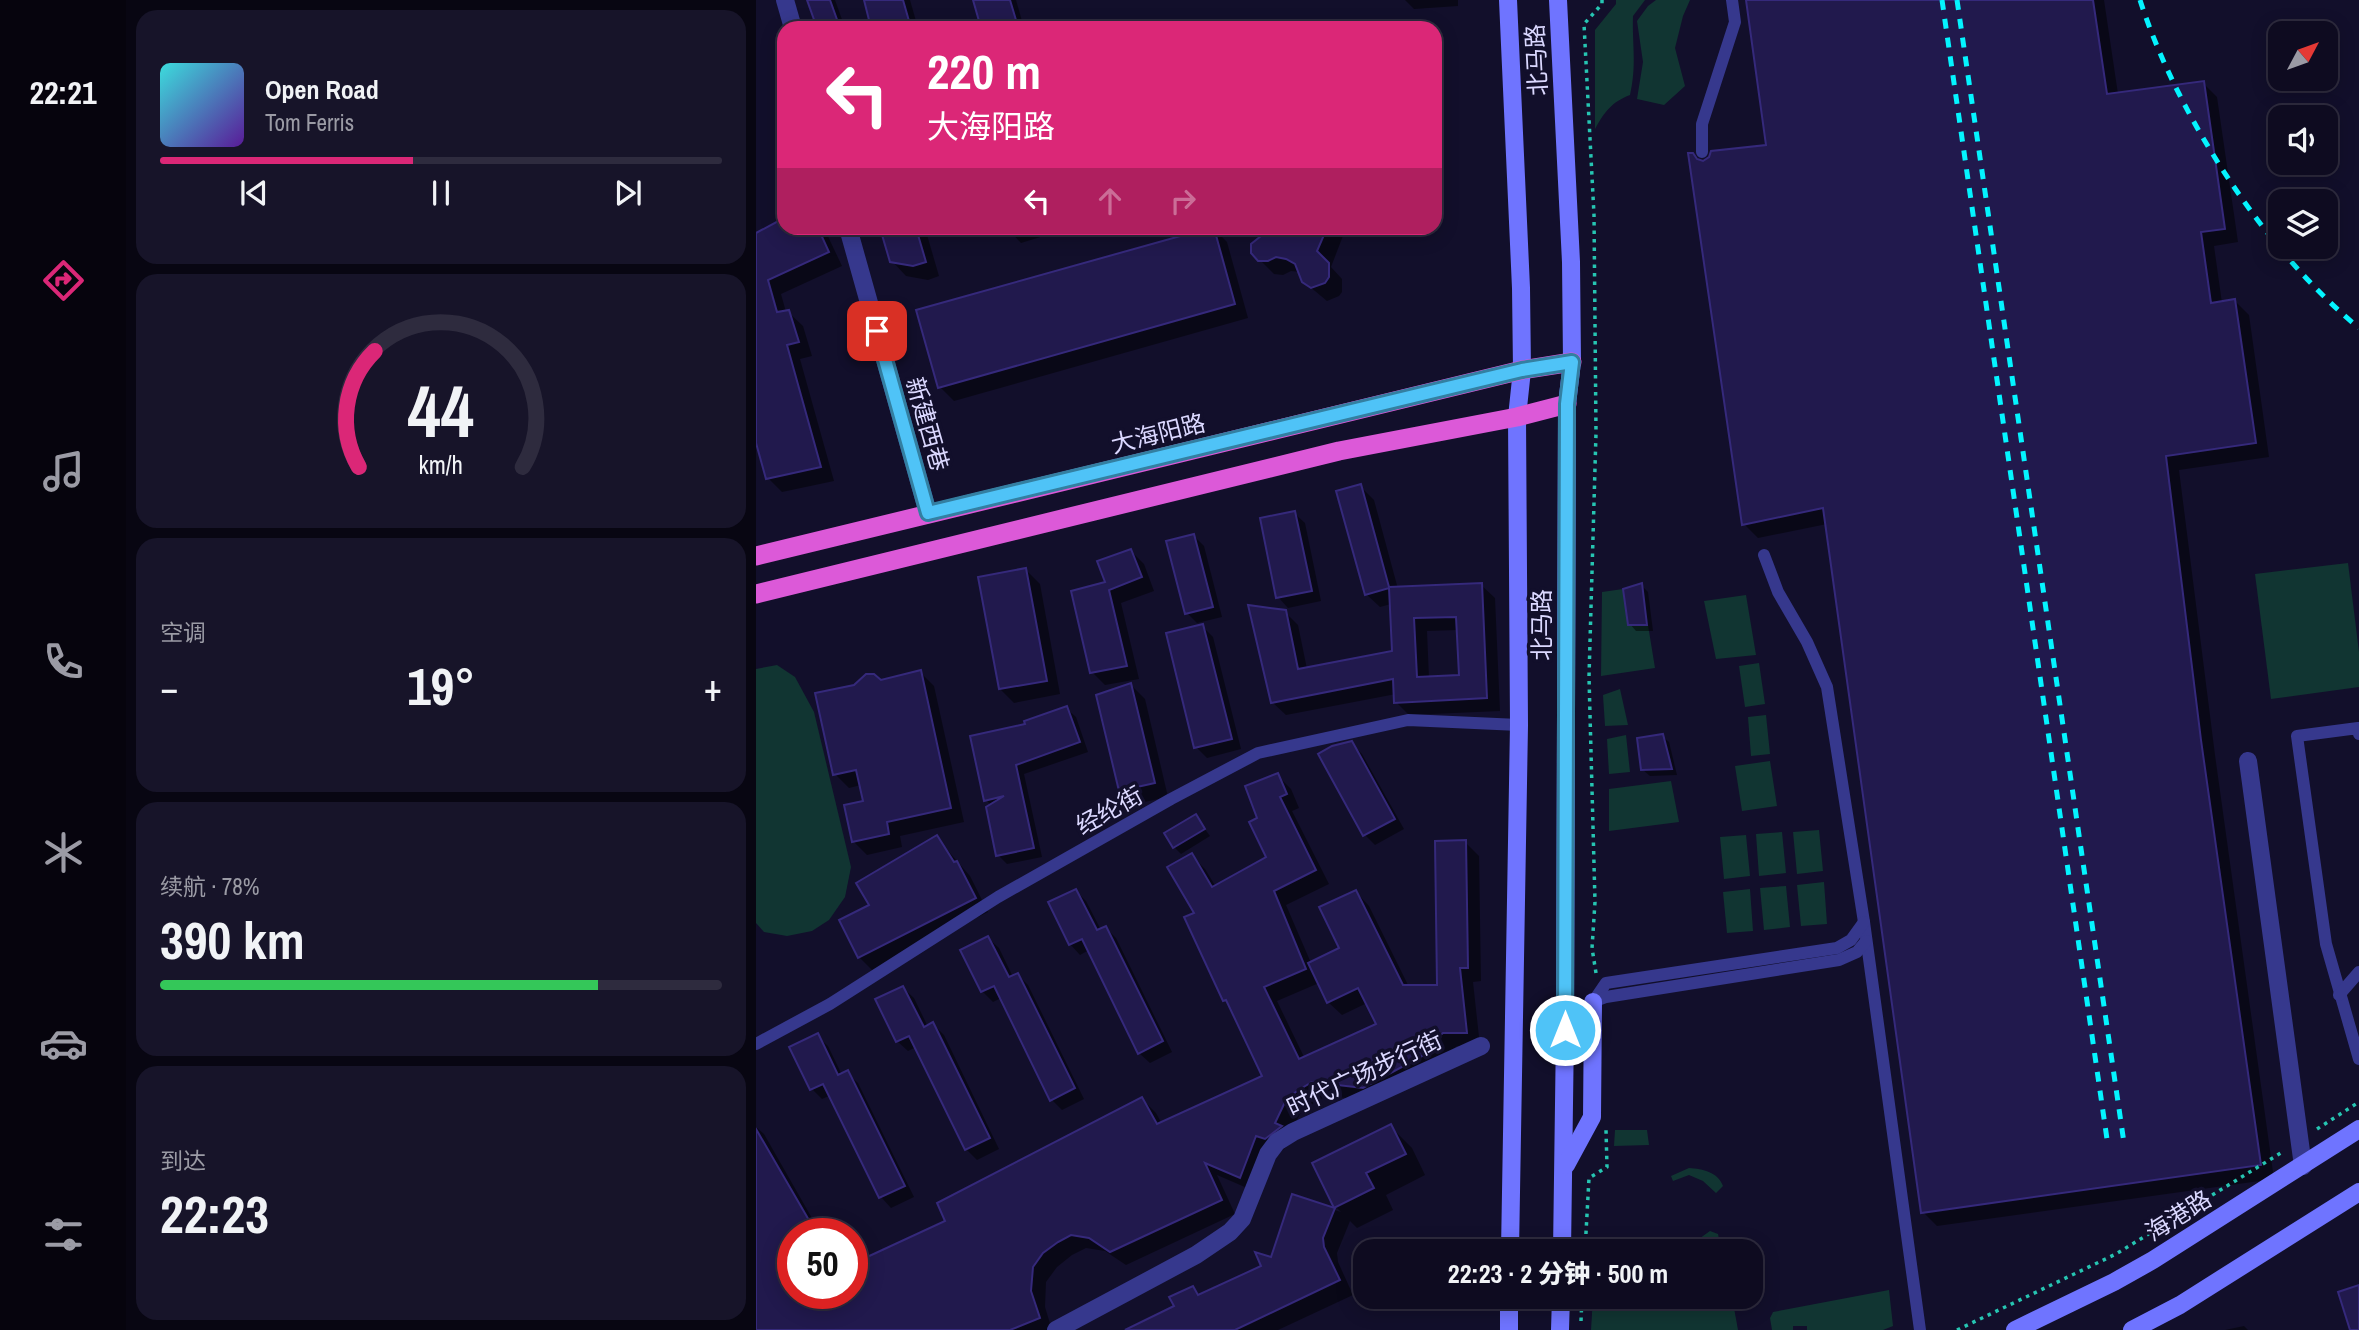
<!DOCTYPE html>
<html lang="zh">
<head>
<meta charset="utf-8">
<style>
  body { margin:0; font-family:"Archivo Narrow","Noto Sans SC",sans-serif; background:#171429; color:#f1f3f6; height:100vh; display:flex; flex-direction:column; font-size:26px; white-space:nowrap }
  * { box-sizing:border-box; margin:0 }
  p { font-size:23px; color:#9b9ba5 }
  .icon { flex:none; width:38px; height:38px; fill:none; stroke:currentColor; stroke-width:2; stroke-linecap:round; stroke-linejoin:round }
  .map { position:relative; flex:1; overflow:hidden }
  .details { display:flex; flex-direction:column; gap:10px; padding:10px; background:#080612; width:630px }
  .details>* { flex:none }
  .guide { position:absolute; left:21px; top:21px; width:665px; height:214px; border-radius:21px; box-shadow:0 4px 18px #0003,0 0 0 2px #2e2b3e; background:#db2777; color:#fff; overflow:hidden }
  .needle { width:46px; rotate:49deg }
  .fabs { position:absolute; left:1512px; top:21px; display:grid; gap:14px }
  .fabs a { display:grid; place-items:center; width:70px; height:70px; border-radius:14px; background:#0e0b20; box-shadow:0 4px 18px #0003,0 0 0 2px #2e2b3e; font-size:35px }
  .speed { position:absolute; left:21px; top:1218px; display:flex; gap:14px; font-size:35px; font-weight:700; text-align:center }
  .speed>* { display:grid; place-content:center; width:91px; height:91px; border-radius:50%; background:#0e0b20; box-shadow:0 4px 18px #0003,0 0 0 2px #2e2b3e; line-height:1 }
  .speed .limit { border:10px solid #d22; background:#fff; color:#111 }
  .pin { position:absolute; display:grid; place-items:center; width:60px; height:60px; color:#fff; margin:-30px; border-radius:14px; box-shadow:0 4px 10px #0006 }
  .me { position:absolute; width:77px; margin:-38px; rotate:0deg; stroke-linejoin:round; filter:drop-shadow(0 0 5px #0008) }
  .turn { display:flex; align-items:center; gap:24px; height:147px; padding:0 35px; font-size:32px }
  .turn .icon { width:91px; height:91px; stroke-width:2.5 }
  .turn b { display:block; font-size:49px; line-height:60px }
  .lanes { display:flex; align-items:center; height:66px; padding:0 35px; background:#0003; justify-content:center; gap:35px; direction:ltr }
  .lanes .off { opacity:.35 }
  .big { font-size:52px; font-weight:800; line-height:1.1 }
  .details .card { flex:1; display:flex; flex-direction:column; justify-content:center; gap:10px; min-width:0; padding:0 24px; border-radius:21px; background:#171429 }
  .details .dial { align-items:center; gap:0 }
  .dial svg { height:182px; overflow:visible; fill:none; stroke:#2e2b3e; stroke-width:7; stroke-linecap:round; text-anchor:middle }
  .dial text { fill:#f1f3f6; stroke:none }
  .song { display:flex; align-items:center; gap:21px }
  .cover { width:84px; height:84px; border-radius:10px; background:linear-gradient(135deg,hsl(180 70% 55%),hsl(270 70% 35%)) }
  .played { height:7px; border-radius:4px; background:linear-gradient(90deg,#db2777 45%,#2e2b3e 45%) }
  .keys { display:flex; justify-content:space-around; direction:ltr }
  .heat { display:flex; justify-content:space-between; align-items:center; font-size:38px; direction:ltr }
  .charge { height:10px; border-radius:5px; background:linear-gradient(90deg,#34c759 78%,#2e2b3e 0) }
  .trip { position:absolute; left:597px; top:1239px; width:410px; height:70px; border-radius:21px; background:#0e0b20; box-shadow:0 4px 18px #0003,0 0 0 2px #2e2b3e; font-weight:800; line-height:70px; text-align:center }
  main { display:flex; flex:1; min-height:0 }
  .tab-bar { display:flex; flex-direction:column; width:126px; justify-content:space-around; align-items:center; background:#06040d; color:#9b9ba5 }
  .tab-bar .icon { width:49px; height:49px }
  .tab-bar .on { color:#db2777 }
  .tab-bar b { font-size:32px; color:#f1f3f6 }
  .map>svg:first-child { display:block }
</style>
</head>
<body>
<main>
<nav class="tab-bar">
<b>22:21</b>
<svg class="icon on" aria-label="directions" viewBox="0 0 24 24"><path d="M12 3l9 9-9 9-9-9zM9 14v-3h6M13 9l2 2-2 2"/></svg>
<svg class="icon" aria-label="music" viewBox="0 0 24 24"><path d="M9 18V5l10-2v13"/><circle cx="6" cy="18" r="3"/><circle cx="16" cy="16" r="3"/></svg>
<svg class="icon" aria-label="phone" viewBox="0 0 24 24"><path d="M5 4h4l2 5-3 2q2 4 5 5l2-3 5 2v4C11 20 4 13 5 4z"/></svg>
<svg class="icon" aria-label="climate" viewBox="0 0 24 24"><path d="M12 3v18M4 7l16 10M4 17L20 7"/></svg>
<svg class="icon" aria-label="car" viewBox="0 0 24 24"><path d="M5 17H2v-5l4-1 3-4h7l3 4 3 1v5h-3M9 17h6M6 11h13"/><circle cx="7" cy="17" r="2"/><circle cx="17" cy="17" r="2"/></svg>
<svg class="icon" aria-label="filters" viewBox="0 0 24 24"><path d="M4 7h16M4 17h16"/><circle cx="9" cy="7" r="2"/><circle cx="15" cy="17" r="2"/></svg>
</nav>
<section class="details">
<div class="card">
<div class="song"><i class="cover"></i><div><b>Open Road</b><p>Tom Ferris</p></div></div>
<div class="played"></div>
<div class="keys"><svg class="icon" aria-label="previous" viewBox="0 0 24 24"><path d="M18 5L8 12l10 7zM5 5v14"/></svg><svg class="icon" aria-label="pause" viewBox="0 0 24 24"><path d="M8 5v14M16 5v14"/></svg><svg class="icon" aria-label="next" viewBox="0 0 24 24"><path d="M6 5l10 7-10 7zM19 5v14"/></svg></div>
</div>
<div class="card dial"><svg viewBox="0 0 100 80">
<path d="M14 69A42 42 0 1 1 86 69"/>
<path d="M14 69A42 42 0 0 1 21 18" stroke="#db2777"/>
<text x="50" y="56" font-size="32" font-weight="700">44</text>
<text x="50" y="72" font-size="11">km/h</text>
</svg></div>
<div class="card"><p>空调</p>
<div class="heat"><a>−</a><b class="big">19°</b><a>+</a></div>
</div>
<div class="card"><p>续航 · 78%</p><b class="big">390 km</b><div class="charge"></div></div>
<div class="card"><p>到达</p><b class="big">22:23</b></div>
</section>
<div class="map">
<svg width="1603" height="1330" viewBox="0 0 1603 1330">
  <rect width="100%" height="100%" fill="#120f2b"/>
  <!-- green -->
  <g fill="#113532">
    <path d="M860 0H889L877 16C876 45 881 65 874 95 856 102 849 111 839 129V30L860 4Z"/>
    <polygon points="900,0 934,0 927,16 919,48 929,86 908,105 881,99 887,62 881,21 892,6"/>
    <polygon points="1592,563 1603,652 1603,687 1515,699 1499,574"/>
    <polygon points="867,589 872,625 892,625 899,668 845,676 846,592"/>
    <polygon points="990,595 1000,655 960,659 948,601"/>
    <polygon points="1003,663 1009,704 989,707 983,666"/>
    <polygon points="21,665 39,677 58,712 95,867 89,897 73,920 56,931 31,936 8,932 0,923 0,669"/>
    <polygon points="864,689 872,725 849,726 847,695"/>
    <polygon points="1010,715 1014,754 995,756 992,717"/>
    <polygon points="870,735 874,772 853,774 851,739"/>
    <polygon points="1014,761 1021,806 986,811 979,766"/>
    <polygon points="915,781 923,822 853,831 853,789"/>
    <polygon points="1063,830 1067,871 1041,874 1037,832"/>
    <polygon points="1026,832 1030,873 1003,876 1000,834"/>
    <polygon points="990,835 994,876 968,879 964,837"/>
    <polygon points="1068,882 1071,924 1045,926 1041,885"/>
    <polygon points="1030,886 1034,927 1008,930 1004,888"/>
    <polygon points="994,889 997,931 971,933 967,892"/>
    <polygon points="859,1130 891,1130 893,1145 858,1146"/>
    <path d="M933 1168C947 1169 962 1172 967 1186L960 1193 947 1181 933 1175 917 1181 915 1176Z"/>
    <polygon points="954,1231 962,1234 963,1239 948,1251 910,1251 897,1240 899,1237 910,1242 930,1242 940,1241"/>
    <polygon points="1133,1290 1137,1326 1127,1330 1051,1330 1051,1326 1037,1326 1037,1330 1016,1330 1014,1318 1017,1312"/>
    <polygon points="837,1297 976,1297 982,1330 835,1330"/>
  </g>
  <!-- shadow -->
  <g fill="#0007" fill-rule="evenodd">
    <polygon points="53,0 79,0 89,28 63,28"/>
    <polygon points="109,0 154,0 162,28 117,28"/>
    <polygon points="218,0 260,0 268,28 227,28"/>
    <polygon points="649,0 702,0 702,6 658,9"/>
    <polygon points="992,0 1348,0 1362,94 1447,83 1461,97 1482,242 1458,246 1466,303 1479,301 1493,315 1513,457 1423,470 1459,755 1518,1179 1181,1226 1167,1212 1071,524 1002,538 988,524 937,155 944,162 1012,146"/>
    <polygon points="28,220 28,228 68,228 86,266 25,294 30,312 32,312 47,326 56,356 44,359 78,481 26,492 12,478 0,436 0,235"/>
    <polygon points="126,228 169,228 183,276 172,280 150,276 136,261"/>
    <polygon points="251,228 296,228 297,233 265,243"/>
    <polygon points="457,228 471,242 492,318 198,401 184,387"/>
    <polygon points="521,228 590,228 575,267 586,279 586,292 583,296 571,301 547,281 544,272 535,271 527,275 518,274 497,253 518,238"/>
    <path d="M604 486 618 500 642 589 725 585 739 598 744 711 653 715 640 702V694L530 715 516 702 529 612 542 625 551 669 638 652 635 604 624 607 610 594ZM702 630 704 677 673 678 671 631Z"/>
    <polygon points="538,513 549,523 565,601 532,608 522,597"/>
    <polygon points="438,536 448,546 466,617 441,623 431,613"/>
    <polygon points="375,551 388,564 398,591 365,603 383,679 349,685 336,672 352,583"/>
    <polygon points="270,570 284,584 304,694 258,703 244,689"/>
    <polygon points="885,585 892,592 897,631 880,631 874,624"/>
    <polygon points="446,626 457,637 485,749 451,758 440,747"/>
    <polygon points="164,672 178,686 208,822 144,836 146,847 111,855 97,841 109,802 105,785 93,788 79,774 99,686"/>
    <polygon points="375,685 389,699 412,797 379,804 365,790"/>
    <polygon points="310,708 320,717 332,752 268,774 286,857 251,864 242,855 236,806 230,800 271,726"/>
    <polygon points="906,736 913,742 921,775 894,776 887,770"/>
    <polygon points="595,743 606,754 648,829 619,845 609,835"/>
    <path d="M521 775 535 789 543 808 536 811 573 884 530 905 555 963 585 949 600 892 613 906 653 987 683 986 709 842 723 856 725 981 717 982 724 1046H701L678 1064 621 1101 570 1096 555 1105 544 1114 533 1136 538 1141 524 1152 498 1191 461 1175 479 1214 370 1265 349 1251 330 1248 316 1255 301 1267 290 1282 289 1307 296 1330H0V1127L8 1134 65 1234H37V1293H96L191 1222 386 1099 400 1113 406 1124 508 1077 476 1007 468 1000 440 914 435 855 449 869 460 887 513 858 504 819ZM563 983 572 1002 586 1015 611 1003 622 1025 549 1059 521 1001Z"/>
    <polygon points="439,816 454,836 425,854 418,847"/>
    <polygon points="181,838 214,876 232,912 116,970 103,957 116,906"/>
    <polygon points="320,891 330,901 345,930 350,928 360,938 416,1052 394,1063 383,1053 333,950 324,955 314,944"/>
    <polygon points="232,938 243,948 257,977 262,975 272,985 328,1099 306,1110 296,1100 245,998 237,1002 226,991"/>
    <polygon points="147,988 158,998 172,1027 177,1024 188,1035 243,1149 221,1160 210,1149 160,1047 152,1051 141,1041"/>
    <polygon points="61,1036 72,1046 86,1075 91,1073 102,1083 158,1197 135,1208 125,1197 75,1095 66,1099 56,1089"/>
    <polygon points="635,1127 656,1148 669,1175 630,1195 637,1210 601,1228 594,1221 581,1253 582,1262 597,1295 522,1330 398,1330 437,1288 445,1296 508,1267 516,1260 537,1197 585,1212 580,1207"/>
    <polygon points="1488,1326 1492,1330 1469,1330"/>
  </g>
  <!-- building -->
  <g fill="#21194d" stroke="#35297b" stroke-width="2" fill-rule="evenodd">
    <polygon points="51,0 74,0 84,28 61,28"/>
    <polygon points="108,0 147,0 155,28 115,28"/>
    <polygon points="217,0 254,0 260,20 235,28 225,28"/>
    <polygon points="990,0 1337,0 1351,94 1448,81 1469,229 1445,232 1455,303 1479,299 1500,443 1410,456 1445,740 1505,1165 1165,1213 1067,508 986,525 932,153 937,153 941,159 947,161 953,157 955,151 1010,145"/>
    <polygon points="28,218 28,228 62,228 73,252 12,280 21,312 33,310 43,342 31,345 65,467 10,479 0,443 0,233"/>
    <polygon points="124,228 160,228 170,262 157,266 134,262"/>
    <polygon points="453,228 458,228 479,304 182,388 160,310"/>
    <polygon points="519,228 571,228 561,251 573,263 573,277 569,283 555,288 546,282 539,264 530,259 520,257 512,261 502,261 495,253 495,244 505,236 517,236"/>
    <path d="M605 484 633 587 726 583 731 698 638 703 637 679 515 703 492 605 530 610 542 669 636 651 633 588 609 595 580 491ZM700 617 703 675 661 677 658 618Z"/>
    <polygon points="539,511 556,591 520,598 504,518"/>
    <polygon points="438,534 457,607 429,614 410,541"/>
    <polygon points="375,549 386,577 353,590 371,666 334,673 315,591 349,582 341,561"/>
    <polygon points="270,568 291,681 243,689 222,577"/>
    <polygon points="886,583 891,625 872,625 867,589"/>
    <polygon points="447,624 476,739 438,748 410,633"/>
    <polygon points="165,670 195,808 131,822 133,834 96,842 88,805 107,801 100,770 77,775 59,693 98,685 110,674 118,674 125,680"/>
    <polygon points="375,683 399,783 363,791 340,695"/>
    <polygon points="311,706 324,742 260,765 278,848 240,856 230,807 248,796 228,801 214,736 269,724 268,721"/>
    <polygon points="907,734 916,769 885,770 881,738"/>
    <polygon points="596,741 639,819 607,836 562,754 576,746"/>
    <polygon points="522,773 531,794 524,797 560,870 518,891 550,969 508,987 543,1059 620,1024 602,988 571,1003 552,963 583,948 563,907 600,890 647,985 681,985 679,841 710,840 712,968 704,968 711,1033 687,1033 666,1050 670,1054 607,1088 556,1082 541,1091 530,1100 519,1123 526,1126 509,1139 500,1136 484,1178 449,1163 466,1200 354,1252 333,1238 315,1235 302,1242 287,1253 277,1267 275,1291 284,1318 254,1330 0,1330 0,1129 61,1234 37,1234 37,1293 96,1293 96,1264 189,1221 181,1203 386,1097 401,1124 506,1076 470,1000 467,1001 428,917 438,913 411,867 436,853 456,887 510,857 493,822 501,818 489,786"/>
    <polygon points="440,814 449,829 417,848 408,833"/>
    <polygon points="181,835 198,862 201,861 220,898 102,958 83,920 113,905 100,883"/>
    <polygon points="320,889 341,930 350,926 407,1041 382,1054 326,939 313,945 292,902"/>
    <polygon points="232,936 253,977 262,973 319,1088 294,1101 238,986 225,992 204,950"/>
    <polygon points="147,986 168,1027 177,1022 234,1138 209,1150 153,1036 140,1042 119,999"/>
    <polygon points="62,1033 82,1075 92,1070 149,1186 123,1198 67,1084 54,1090 33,1047"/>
    <polygon points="635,1124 650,1154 610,1173 618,1188 578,1208 556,1163"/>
    <polygon points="536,1194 579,1208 567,1238 568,1247 584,1280 479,1330 369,1330 418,1306 413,1297 437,1286 442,1295 505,1266 499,1252 515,1257"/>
    <polygon points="1603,1285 1603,1330 1594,1330 1582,1292"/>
  </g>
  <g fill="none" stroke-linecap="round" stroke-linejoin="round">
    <!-- path -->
    <g stroke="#26c5b2" stroke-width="3.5" stroke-dasharray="3.5 5" stroke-linecap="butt">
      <polyline points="840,973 836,948 839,902 833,677 840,433 838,215 828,24 846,4 846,0"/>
      <polyline points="1561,1129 1603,1102"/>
      <polyline points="829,1251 833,1178 851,1167 850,1130"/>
      <polyline points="825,1321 826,1297"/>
      <polyline points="1201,1330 1360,1254 1528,1151"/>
    </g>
    <!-- service -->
    <g stroke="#36388d" stroke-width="12">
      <polyline points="946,152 946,124 979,22 976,0"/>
      <polyline points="1008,555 1022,592 1051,642 1071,687 1108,922 1164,1330"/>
      <polyline points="1603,734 1602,728 1541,736 1570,944 1603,1059"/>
      <polyline points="1583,995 1603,972"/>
      <polyline points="837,1002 850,983 1081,948 1095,940 1108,922"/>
      <polyline points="837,1002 850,997 1083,960 1101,952 1110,941"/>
      <polyline points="0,1044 74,1004 242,897 415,799 502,753 652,720 763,725"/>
    </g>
    <!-- pedestrian -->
    <polyline stroke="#36388d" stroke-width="18" points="300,1330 440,1255 474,1232 486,1219 512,1154 521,1142 537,1132 725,1046"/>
    <!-- minor -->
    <g stroke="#36388d" stroke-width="18">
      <polyline points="29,0 37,28"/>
      <polyline points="92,228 172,513"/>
      <polyline points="1492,761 1547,1166"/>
    </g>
    <!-- secondary -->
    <g stroke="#6f74ff" stroke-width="18">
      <polyline points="752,0 765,288 766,370 761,417 763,725 754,1251"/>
      <polyline points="802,0 815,262 816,362 811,404 809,1030 806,1251"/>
      <polyline points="810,1165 836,1117 837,1002"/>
      <polyline points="753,1330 753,1297"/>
      <polyline points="804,1330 805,1297"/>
      <polyline points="1259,1330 1358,1282 1397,1260 1603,1129"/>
      <polyline points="1376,1330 1424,1305 1603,1192"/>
    </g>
    <!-- trunk -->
    <g stroke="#dc59d8" stroke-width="19">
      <polyline points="0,556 766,370 816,362"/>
      <polyline points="0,594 583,451 761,417 811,404"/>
    </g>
    <!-- rail -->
    <g stroke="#04f4ff" stroke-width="5" stroke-dasharray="10 9" stroke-linecap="butt">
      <polyline points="1186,0 1352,1146"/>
      <polyline points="1201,0 1368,1143"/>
      <path d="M1384 0C1421 115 1509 251 1603 328"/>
    </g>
  </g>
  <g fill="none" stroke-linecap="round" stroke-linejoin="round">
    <defs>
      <polyline id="route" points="121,331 172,513 766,370 816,362 811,404 809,1030"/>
    </defs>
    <!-- route casing -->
    <use href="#route" stroke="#337fa1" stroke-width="18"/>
    <!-- route -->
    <use href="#route" stroke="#4fc3f7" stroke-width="12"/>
  </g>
  <g text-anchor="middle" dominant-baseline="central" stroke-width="7" stroke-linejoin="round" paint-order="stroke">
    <!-- street labels -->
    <g font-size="24" fill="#dbd8ff" stroke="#120f2b">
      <text transform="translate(780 60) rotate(-93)">北马路</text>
      <text transform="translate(172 424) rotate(74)">新建西巷</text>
      <text transform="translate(402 433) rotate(-14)">大海阳路</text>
      <text transform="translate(785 625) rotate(-90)">北马路</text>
      <text transform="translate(353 810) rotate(-29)">经纶街</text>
      <text transform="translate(608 1073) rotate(-25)">时代广场步行街</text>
      <text transform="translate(1422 1215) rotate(-32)">海港路</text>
    </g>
  </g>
</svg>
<div class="fabs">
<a><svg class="needle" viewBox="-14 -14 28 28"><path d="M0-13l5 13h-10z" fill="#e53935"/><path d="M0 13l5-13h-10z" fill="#9b9ba5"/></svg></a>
<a><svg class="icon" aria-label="sound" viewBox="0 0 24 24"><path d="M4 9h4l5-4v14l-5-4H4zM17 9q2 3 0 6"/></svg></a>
<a><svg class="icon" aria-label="layers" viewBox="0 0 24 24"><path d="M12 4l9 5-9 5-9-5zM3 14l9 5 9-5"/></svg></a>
</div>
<div class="speed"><div class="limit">50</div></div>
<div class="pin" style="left:121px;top:331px;background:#d93025"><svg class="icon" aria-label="arrive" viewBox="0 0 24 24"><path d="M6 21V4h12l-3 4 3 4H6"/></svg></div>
<svg class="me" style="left:809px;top:1030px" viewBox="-20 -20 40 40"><circle r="17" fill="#4fc3f7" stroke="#fff" stroke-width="3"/><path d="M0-11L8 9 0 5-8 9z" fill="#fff"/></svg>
<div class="trip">22:23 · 2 分钟 · 500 m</div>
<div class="guide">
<div class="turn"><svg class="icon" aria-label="left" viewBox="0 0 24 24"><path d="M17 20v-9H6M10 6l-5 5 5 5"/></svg><div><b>220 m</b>大海阳路</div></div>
<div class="lanes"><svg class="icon" aria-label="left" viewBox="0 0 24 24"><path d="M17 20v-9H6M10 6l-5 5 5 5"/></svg><svg class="icon off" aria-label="ahead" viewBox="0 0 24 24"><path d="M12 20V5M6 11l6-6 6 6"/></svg><svg class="icon off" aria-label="right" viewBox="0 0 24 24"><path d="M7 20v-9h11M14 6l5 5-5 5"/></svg></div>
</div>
</div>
</main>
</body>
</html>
